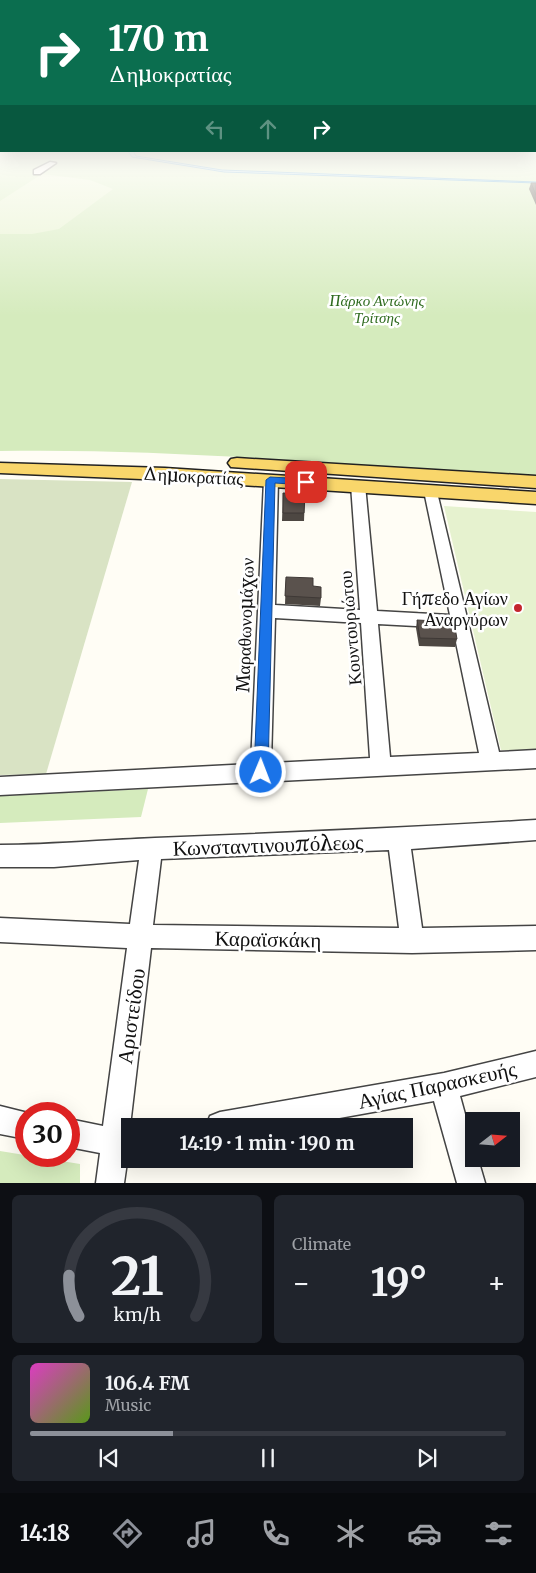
<!DOCTYPE html>
<html lang="en">
<head>
<meta charset="utf-8">
<style>
  body { margin:0; font-family:Merriweather,serif; background:#20242c; color:#f1f3f6; height:100vh; display:flex; flex-direction:column; font-size:19px; white-space:nowrap }
  * { box-sizing:border-box; margin:0 }
  p { font-size:16px; color:#9ea1a6 }
  .icon { flex:none; width:28px; height:28px; fill:none; stroke:currentColor; stroke-width:2; stroke-linecap:round; stroke-linejoin:round }
  .map { position:relative; height:1183px; overflow:hidden }
  .panel { display:flex; flex-direction:column; gap:12px; padding:12px; background:#0d0f14; flex:1 }
  .panel>* { flex:none }
  .hud { position:absolute; left:0px; top:0px; width:536px; height:152px; box-shadow:0 5px 20px #0002; background:#0b6e4f; color:#fff; overflow:hidden }
  .needle { width:32px; rotate:73deg }
  .buttons { position:absolute; left:465px; top:1112px; display:grid; gap:10px }
  .buttons a { display:grid; place-items:center; width:55px; height:55px; border-radius:0px; background:#171b24; box-shadow:0 5px 20px #0002; font-size:25px }
  .speed { position:absolute; left:15px; top:1102px; display:flex; gap:10px; font-size:25px; font-weight:700; text-align:center }
  .speed>* { display:grid; place-content:center; width:65px; height:65px; border-radius:50%; background:#171b24; box-shadow:0 5px 20px #0002; line-height:1 }
  .speed .limit { border:8px solid #d22; background:#fff; color:#111 }
  .pin { position:absolute; display:grid; place-items:center; width:42px; height:42px; color:#fff; margin:-21px; border-radius:10px; box-shadow:0 2px 8px #0006 }
  .me { position:absolute; width:55px; margin:-28px; rotate:1deg; stroke-linejoin:round; filter:drop-shadow(0 0 4px #0008) }
  .turn { display:flex; align-items:center; gap:18px; height:105px; padding:0 25px; font-size:22px }
  .turn .icon { width:65px; height:65px; stroke-width:2.5 }
  .turn b { display:block; font-size:35px; line-height:42px }
  .lanes { display:flex; align-items:center; height:48px; padding:0 25px; background:#0003; justify-content:center; gap:25px; direction:ltr }
  .lanes .off { opacity:.35 }
  .big { font-size:38px; font-weight:700; line-height:1.1 }
  .panel .widget { flex:1; display:flex; flex-direction:column; justify-content:center; gap:8px; min-width:0; padding:0 18px; border-radius:8px; background:#20242c }
  .panel .dial { align-items:center; gap:0 }
  .dial svg { height:130px; overflow:visible; fill:none; stroke:#363941; stroke-width:7; stroke-linecap:round; text-anchor:middle }
  .dial text { fill:#f1f3f6; stroke:none }
  .song { display:flex; align-items:center; gap:15px }
  .cover { width:60px; height:60px; border-radius:8px; background:linear-gradient(135deg,hsl(310 70% 55%),hsl(90 70% 35%)) }
  .played { height:5px; border-radius:2px; background:linear-gradient(90deg,#8c9099 30%,#363941 30%) }
  .keys { display:flex; justify-content:space-around; direction:ltr }
  .heat { display:flex; justify-content:space-between; align-items:center; font-size:28px; direction:ltr }
  .panel .tiles { flex:1; display:grid; gap:12px; grid-template-columns:1fr 1fr }
  .widget:last-child { grid-column:span 2 }
  .trip { position:absolute; left:121px; top:1118px; width:292px; height:50px; border-radius:0px; background:#171b24; box-shadow:0 5px 20px #0002; font-weight:700; line-height:50px; text-align:center }
  .menu { display:flex; height:80px; justify-content:space-around; align-items:center; background:#090b0e; color:#9ea1a6 }
  .menu .icon { width:35px; height:35px }
  .menu .selected { color:#8c9099 }
  .menu b { font-size:22px; color:#f1f3f6 }
  .map>svg:first-child { display:block }
</style>
</head>
<body>
<div class="map">
<svg width="536" height="1183" viewBox="0 0 536 1183">
  <rect width="100%" height="100%" fill="#fffdf5"/>
  <!-- green -->
  <g fill="#d5ebbd">
    <path d="M0 150H536V477C358 466 178 448 0 451Z"/>
    <polygon points="148,789 141,817 0,823 0,796"/>
    <polygon points="0,1151 80,1164 80,1183 0,1183"/>
  </g>
  <!-- cemetery -->
  <polygon fill="#d9e3c4" points="0,479 132,482 46,774 0,775"/>
  <!-- pitch -->
  <g fill="#e6f2cf">
    <polygon points="42,174 90,180 113,189 59,229 32,234 0,234 0,201"/>
    <polygon points="444,506 536,512 536,750 501,750"/>
  </g>
  <!-- water -->
  <polygon fill="#b9e0f7" stroke="#3f96cf" points="128,151 133,151 136,156 222,170 536,182 536,183 224,172 132,157"/>
  <g fill="none" stroke-linecap="round" stroke-linejoin="round">
    <defs>
      <g id="minor">
        <polygon points="50,162 56,163 40,174 34,174 34,170"/>
        <path d="M271 476 278 480 275 605 360 610 351 485 358 481 365 485 377 611 450 615 424 491 431 487 436 488 499 752 536 750V768L0 795V777L251 764 264 480ZM275 618 361 623 370 758 271 763ZM378 624 453 628 479 753 390 757Z"/>
        <path d="M536 820V840L411 849 422 928 536 926V950L412 953 151 948 130 1126V1155H128L124 1183H96L100 1153 69 1147V1119L103 1126 127 948 0 942V918L130 924 139 860 54 867H0V845C52 845 103 840 155 838 282 833 409 828 536 820ZM389 850 399 928 153 925 161 859Z"/>
        <polygon points="536,1051 536,1077 460,1096 474,1147 474,1159 478,1159 485,1183 457,1183 434,1101 295,1126 206,1126 210,1116 220,1112 444,1073"/>
        <polygon points="0,1106 32,1114 26,1114 26,1139 0,1134"/>
      </g>
      <g id="major">
        <polygon points="237,458 536,476 536,488 231,467 228,463 231,459"/>
        <polygon points="0,463 165,468 536,492 536,504 165,480 0,473"/>
      </g>
    </defs>
    <!-- minor casing -->
    <use href="#minor" stroke="#444" stroke-width="3"/>
    <!-- major casing -->
    <use href="#major" stroke="#222" stroke-width="3"/>
    <!-- minor -->
    <use href="#minor" fill="#fff" fill-rule="evenodd"/>
    <!-- major -->
    <use href="#major" fill="#f9d66b" fill-rule="evenodd"/>
  </g>
  <!-- wall -->
  <g fill="#4d4742">
    <polygon points="531,183 536,183 536,205 529,189"/>
    <polygon points="283,493 305,494 304,521 282,521"/>
    <polygon points="286,577 313,586 321,598 320,606 285,604"/>
    <polygon points="417,620 457,639 455,647 419,646 416,628"/>
  </g>
  <!-- building -->
  <g fill="#5a524d" stroke="#3f3936">
    <polygon points="531,183 536,183 536,195"/>
    <polygon points="283,493 305,494 304,513 283,513"/>
    <polygon points="286,577 313,578 313,586 321,587 321,598 285,596"/>
    <polygon points="417,620 454,622 457,639 420,638"/>
  </g>
  <!-- sky -->
  <linearGradient id="sky" x2="0" y2="1"><stop stop-color="#95c6ee"/><stop offset="0.47" stop-color="#fffefa"/><stop offset="1" stop-color="#fffefa" stop-opacity="0"/></linearGradient>
  <rect width="536" height="316" fill="url(#sky)"/>
  <!-- route -->
  <polygon fill="#1a73e8" stroke="#114b97" points="270,477 306,479 310,482 306,485 275,483 268,772 266,777 261,779 256,777 254,772 266,480"/>
  <!-- markers -->
  <circle fill="#c4262e" stroke="#fff" stroke-width="2" cx="518" cy="608" r="5"/>
  <g text-anchor="middle" dominant-baseline="central" stroke-width="5" stroke-linejoin="round" paint-order="stroke">
    <!-- far-park labels -->
    <g font-size="15" font-style="italic" fill="#2f6b1f" stroke="#fff">
      <text x="377" y="300">Πάρκο Αντώνης<tspan x="377" dy="17">Τρίτσης</tspan></text>
    </g>
    <!-- street labels -->
    <g font-size="18" fill="#111" stroke="#fff">
      <text transform="translate(193 476) rotate(3)">Δημοκρατίας</text>
      <text transform="translate(245 625) rotate(-88)">Μαραθωνομάχων</text>
      <text transform="translate(350 628) rotate(-95)">Κουντουριώτου</text>
    </g>
    <!-- poi labels -->
    <g font-size="18" fill="#111" stroke="#fff" text-anchor="end">
      <text x="508" y="598">Γήπεδο Αγίων<tspan x="508" dy="21">Αναργύρων</tspan></text>
    </g>
    <!-- near-street labels -->
    <g font-size="21" fill="#111" stroke="#fff">
      <text transform="translate(268 845) rotate(-2)">Κωνσταντινουπόλεως</text>
      <text transform="translate(268 939) rotate(1)">Καραϊσκάκη</text>
      <text transform="translate(131 1016) rotate(-82)">Αριστείδου</text>
      <text transform="translate(437 1085) rotate(-12)">Αγίας Παρασκευής</text>
    </g>
  </g>
</svg>
<div class="buttons">
<a><svg class="needle" viewBox="-14 -14 28 28"><path d="M0-13l5 13h-10z" fill="#e53935"/><path d="M0 13l5-13h-10z" fill="#9ea1a6"/></svg></a>
</div>
<div class="speed"><div class="limit">30</div></div>
<div class="pin" style="left:306px;top:482px;background:#d93025"><svg class="icon" aria-label="arrive" viewBox="0 0 24 24"><path d="M6 21V4h12l-3 4 3 4H6"/></svg></div>
<svg class="me" style="left:261px;top:772px" viewBox="-20 -20 40 40"><circle r="17" fill="#1a73e8" stroke="#fff" stroke-width="3"/><path d="M0-11L8 9 0 5-8 9z" fill="#fff"/></svg>
<div class="trip">14:19 · 1 min · 190 m</div>
<div class="hud">
<div class="turn"><svg class="icon" aria-label="right" viewBox="0 0 24 24"><path d="M7 20v-9h11M14 6l5 5-5 5"/></svg><div><b>170 m</b>Δημοκρατίας</div></div>
<div class="lanes"><svg class="icon off" aria-label="left" viewBox="0 0 24 24"><path d="M17 20v-9H6M10 6l-5 5 5 5"/></svg><svg class="icon off" aria-label="ahead" viewBox="0 0 24 24"><path d="M12 20V5M6 11l6-6 6 6"/></svg><svg class="icon" aria-label="right" viewBox="0 0 24 24"><path d="M7 20v-9h11M14 6l5 5-5 5"/></svg></div>
</div>
</div>
<section class="panel">
<div class="tiles">
<div class="widget dial"><svg viewBox="0 0 100 80">
<path d="M14 69A42 42 0 1 1 86 69"/>
<path d="M14 69A42 42 0 0 1 8 44" stroke="#8c9099"/>
<text x="50" y="56" font-size="32" font-weight="700">21</text>
<text x="50" y="72" font-size="11">km/h</text>
</svg></div>
<div class="widget"><p>Climate</p>
<div class="heat"><a>−</a><b class="big">19°</b><a>+</a></div>
</div>
<div class="widget">
<div class="song"><i class="cover"></i><div><b>106.4 FM</b><p>Music</p></div></div>
<div class="played"></div>
<div class="keys"><svg class="icon" aria-label="previous" viewBox="0 0 24 24"><path d="M18 5L8 12l10 7zM5 5v14"/></svg><svg class="icon" aria-label="pause" viewBox="0 0 24 24"><path d="M8 5v14M16 5v14"/></svg><svg class="icon" aria-label="next" viewBox="0 0 24 24"><path d="M6 5l10 7-10 7zM19 5v14"/></svg></div>
</div>
</div>
</section>
<nav class="menu">
<b>14:18</b>
<svg class="icon selected" aria-label="directions" viewBox="0 0 24 24"><path d="M12 3l9 9-9 9-9-9zM9 14v-3h6M13 9l2 2-2 2"/></svg>
<svg class="icon" aria-label="music" viewBox="0 0 24 24"><path d="M9 18V5l10-2v13"/><circle cx="6" cy="18" r="3"/><circle cx="16" cy="16" r="3"/></svg>
<svg class="icon" aria-label="phone" viewBox="0 0 24 24"><path d="M5 4h4l2 5-3 2q2 4 5 5l2-3 5 2v4C11 20 4 13 5 4z"/></svg>
<svg class="icon" aria-label="climate" viewBox="0 0 24 24"><path d="M12 3v18M4 7l16 10M4 17L20 7"/></svg>
<svg class="icon" aria-label="car" viewBox="0 0 24 24"><path d="M5 17H2v-5l4-1 3-4h7l3 4 3 1v5h-3M9 17h6M6 11h13"/><circle cx="7" cy="17" r="2"/><circle cx="17" cy="17" r="2"/></svg>
<svg class="icon" aria-label="filters" viewBox="0 0 24 24"><path d="M4 7h16M4 17h16"/><circle cx="9" cy="7" r="2"/><circle cx="15" cy="17" r="2"/></svg>
</nav>
</body>
</html>
